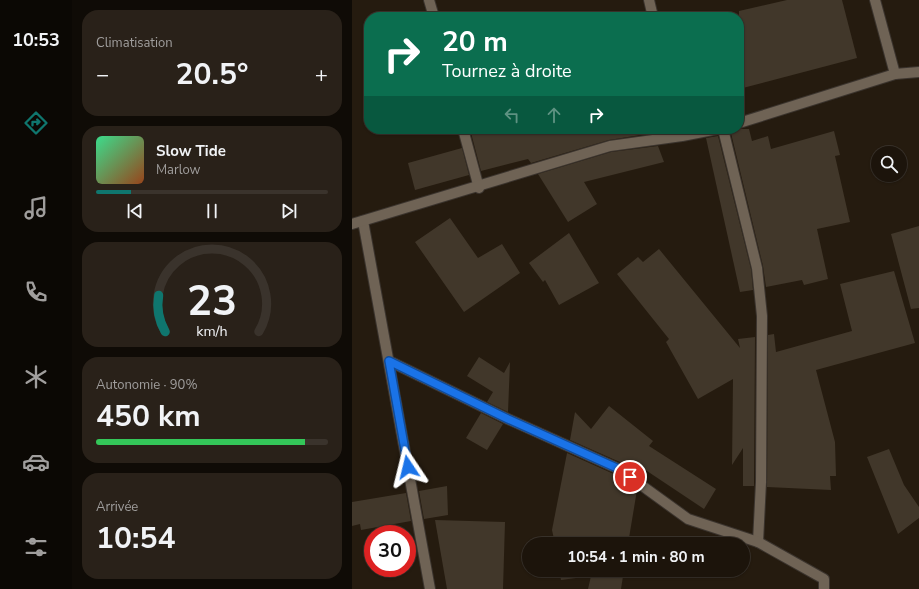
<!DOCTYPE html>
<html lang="fr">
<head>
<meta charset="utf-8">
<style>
  body { margin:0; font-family:"Nunito Sans",sans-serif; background:#292119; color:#f1f3f6; height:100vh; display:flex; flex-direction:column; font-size:15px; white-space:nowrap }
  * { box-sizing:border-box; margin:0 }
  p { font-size:13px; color:#a09e9d }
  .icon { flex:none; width:22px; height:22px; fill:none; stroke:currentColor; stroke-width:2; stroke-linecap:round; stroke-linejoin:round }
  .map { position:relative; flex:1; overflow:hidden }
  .drawer { display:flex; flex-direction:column; gap:10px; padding:10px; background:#0f0b06; width:280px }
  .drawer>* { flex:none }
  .guide { position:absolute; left:12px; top:12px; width:380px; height:122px; border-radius:16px; box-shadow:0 1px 3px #0004,0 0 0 1px #3a332c; background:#0b6e4f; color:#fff; overflow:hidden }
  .tools { position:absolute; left:519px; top:146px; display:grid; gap:8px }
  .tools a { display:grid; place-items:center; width:36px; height:36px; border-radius:50%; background:#1c140b; box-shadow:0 1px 3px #0004,0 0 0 1px #3a332c; font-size:20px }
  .speed { position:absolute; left:12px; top:525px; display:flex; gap:8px; font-size:20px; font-weight:700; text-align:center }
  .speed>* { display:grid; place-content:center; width:52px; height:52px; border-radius:50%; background:#1c140b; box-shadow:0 1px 3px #0004,0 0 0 1px #3a332c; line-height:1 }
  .speed .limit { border:6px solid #d22; background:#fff; color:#111 }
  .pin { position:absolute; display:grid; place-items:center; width:34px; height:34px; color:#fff; margin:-17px; border:2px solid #fff; border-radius:50%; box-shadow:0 1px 4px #0007 }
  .me { position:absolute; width:44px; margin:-22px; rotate:350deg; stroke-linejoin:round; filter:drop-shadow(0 0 3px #0008) }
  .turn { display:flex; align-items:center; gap:14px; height:84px; padding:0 12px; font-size:18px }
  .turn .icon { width:52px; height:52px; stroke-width:2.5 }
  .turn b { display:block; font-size:28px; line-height:34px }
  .lanes { display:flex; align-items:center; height:38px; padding:0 12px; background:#0003; justify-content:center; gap:20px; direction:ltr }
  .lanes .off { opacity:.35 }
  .big { font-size:30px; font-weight:700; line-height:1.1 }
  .drawer .tile { flex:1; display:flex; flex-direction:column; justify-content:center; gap:6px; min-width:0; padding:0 14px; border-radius:16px; background:#292119 }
  .drawer .dial { align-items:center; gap:0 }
  .dial svg { height:104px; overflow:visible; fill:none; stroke:#3a332c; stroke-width:7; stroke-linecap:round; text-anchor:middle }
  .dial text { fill:#f1f3f6; stroke:none }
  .song { display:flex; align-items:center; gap:12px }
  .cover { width:48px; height:48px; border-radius:6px; background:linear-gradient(135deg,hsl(150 70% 55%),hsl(20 70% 35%)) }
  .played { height:4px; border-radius:2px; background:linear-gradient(90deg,#0f766e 15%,#3a332c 15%) }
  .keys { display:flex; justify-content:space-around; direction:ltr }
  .heat { display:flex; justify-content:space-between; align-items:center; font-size:22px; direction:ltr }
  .charge { height:6px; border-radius:3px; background:linear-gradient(90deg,#34c759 90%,#3a332c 0) }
  .trip { position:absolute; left:170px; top:537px; width:228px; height:40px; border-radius:20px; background:#1c140b; box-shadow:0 1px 3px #0004,0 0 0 1px #3a332c; font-weight:700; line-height:40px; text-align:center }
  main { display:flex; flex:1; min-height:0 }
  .menu { display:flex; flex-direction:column; width:72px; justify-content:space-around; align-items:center; background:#0b0804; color:#a09e9d }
  .menu .icon { width:28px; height:28px }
  .menu .current { color:#0f766e }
  .menu b { font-size:18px; color:#f1f3f6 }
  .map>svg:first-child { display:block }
</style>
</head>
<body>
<main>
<nav class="menu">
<b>10:53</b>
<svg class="icon current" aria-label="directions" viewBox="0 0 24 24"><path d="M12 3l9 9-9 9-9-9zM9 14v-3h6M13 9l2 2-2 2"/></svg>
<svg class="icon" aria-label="music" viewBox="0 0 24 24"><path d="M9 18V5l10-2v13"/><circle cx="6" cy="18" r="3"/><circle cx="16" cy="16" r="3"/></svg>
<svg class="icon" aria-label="phone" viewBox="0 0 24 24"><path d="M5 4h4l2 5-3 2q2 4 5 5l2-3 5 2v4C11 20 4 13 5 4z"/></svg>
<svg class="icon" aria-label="climate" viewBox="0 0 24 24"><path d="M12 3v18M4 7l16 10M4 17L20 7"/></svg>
<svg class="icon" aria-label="car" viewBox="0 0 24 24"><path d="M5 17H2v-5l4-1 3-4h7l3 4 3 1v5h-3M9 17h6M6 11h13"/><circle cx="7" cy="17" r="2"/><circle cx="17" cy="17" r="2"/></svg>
<svg class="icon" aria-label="filters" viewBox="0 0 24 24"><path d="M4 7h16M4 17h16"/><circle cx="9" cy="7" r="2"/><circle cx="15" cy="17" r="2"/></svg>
</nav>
<section class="drawer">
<div class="tile"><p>Climatisation</p>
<div class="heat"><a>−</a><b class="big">20.5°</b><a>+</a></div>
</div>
<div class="tile">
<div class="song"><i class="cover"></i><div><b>Slow Tide</b><p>Marlow</p></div></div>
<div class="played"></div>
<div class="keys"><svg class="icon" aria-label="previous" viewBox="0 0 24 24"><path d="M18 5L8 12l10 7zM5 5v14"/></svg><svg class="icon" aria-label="pause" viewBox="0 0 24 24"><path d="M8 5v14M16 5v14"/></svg><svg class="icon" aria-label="next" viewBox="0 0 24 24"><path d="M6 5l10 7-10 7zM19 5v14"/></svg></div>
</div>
<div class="tile dial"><svg viewBox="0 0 100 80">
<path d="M14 69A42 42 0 1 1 86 69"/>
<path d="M14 69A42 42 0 0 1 9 41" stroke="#0f766e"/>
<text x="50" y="56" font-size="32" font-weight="700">23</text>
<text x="50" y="72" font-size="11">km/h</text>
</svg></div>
<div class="tile"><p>Autonomie · 90%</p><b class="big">450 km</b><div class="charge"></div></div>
<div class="tile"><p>Arrivée</p><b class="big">10:54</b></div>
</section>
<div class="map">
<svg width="567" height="589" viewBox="0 0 567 589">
  <rect width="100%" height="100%" fill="#251b0f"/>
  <!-- building -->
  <g fill="#41372a">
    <polygon points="435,0 490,0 505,58 387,89 387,11"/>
    <polygon points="118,129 213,129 215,135 238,129 299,129 301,133 257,140 179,163 176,159 129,171"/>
    <polygon points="378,129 397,129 400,141 416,136 419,149 482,131 488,155 483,156 498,222 465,229 476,279 452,285 450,280 414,287 411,266"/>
    <polygon points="366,136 399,269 401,290 388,292 354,138"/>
    <polygon points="306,146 312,162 232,182 245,204 216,222 186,174 259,152"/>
    <polygon points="110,148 117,175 63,190 56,163"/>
    <polygon points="98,218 126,258 150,244 168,273 112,312 63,242"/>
    <polygon points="567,226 567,308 559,309 539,234"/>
    <polygon points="217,233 247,283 207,305 193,280 191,282 177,263"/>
    <polygon points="307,249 388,348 386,339 403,337 402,486 391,486 391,448 380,465 381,379 346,399 314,342 317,339 265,274 286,257 291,262"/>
    <polygon points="542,271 563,343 464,370 483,442 484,476 478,476 479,490 415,487 416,335 422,334 424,352 500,331 488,284"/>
    <polygon points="127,357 152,373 158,362 156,412 135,402 141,392 115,376"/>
    <polygon points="257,406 301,441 297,446 364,489 352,509 289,467 288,476 270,463 218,440 223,412 239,429"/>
    <polygon points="129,413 151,424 135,450 114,438"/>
    <polygon points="537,449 552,485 567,507 567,518 546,534 515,457"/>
    <polygon points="215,453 264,475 285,490 276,544 203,544 200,530"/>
    <polygon points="95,486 96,515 72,519 67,491"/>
    <polygon points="54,493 59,521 9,530 8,524 0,526 0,502"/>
    <polygon points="83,520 153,522 151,589 95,589"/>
    <polygon points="207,570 272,570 269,589 236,589 239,576 209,580"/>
  </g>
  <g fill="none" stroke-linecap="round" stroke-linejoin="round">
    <defs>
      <g id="minor">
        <polyline points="77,0 82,17"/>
        <polyline points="297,0 301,17"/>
        <polyline points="523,0 543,74"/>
        <polyline points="387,123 543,74 567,72"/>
        <polyline points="111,129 127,188"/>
        <polyline points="371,129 405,268 410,316 409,482 406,542"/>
        <polyline points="11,221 78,589"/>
        <polyline points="0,224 258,146 330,136 366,129"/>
        <polyline points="37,361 156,419 267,469 336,519 406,542 472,579 472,589"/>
      </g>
    </defs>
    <!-- minor casing -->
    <use href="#minor" stroke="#3b342e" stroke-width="12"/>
    <!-- minor -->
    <use href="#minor" stroke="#6f6355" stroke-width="10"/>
  </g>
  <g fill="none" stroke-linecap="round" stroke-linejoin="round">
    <defs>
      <polyline id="route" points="56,467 37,361 156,419 267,469 278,477"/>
    </defs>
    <!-- route casing -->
    <use href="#route" stroke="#114b97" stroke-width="10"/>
    <!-- route -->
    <use href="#route" stroke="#1a73e8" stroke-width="7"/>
  </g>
</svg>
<div class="tools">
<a><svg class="icon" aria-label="search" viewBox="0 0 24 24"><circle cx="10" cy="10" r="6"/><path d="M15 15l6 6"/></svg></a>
</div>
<div class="speed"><div class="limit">30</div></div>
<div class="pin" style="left:278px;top:477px;background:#d93025"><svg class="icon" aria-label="arrive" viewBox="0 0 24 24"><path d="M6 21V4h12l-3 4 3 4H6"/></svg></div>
<svg class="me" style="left:56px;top:467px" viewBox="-20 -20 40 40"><path d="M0-17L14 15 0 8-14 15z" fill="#1a73e8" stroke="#fff" stroke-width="4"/></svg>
<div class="trip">10:54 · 1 min · 80 m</div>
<div class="guide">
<div class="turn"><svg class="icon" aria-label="right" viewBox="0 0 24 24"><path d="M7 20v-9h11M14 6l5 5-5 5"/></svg><div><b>20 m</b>Tournez à droite</div></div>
<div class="lanes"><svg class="icon off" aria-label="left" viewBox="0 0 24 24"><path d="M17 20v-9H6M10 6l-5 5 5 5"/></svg><svg class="icon off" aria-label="ahead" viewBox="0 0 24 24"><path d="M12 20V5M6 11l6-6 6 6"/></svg><svg class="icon" aria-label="right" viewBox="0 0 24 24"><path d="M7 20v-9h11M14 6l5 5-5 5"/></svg></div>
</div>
</div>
</main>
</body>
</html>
